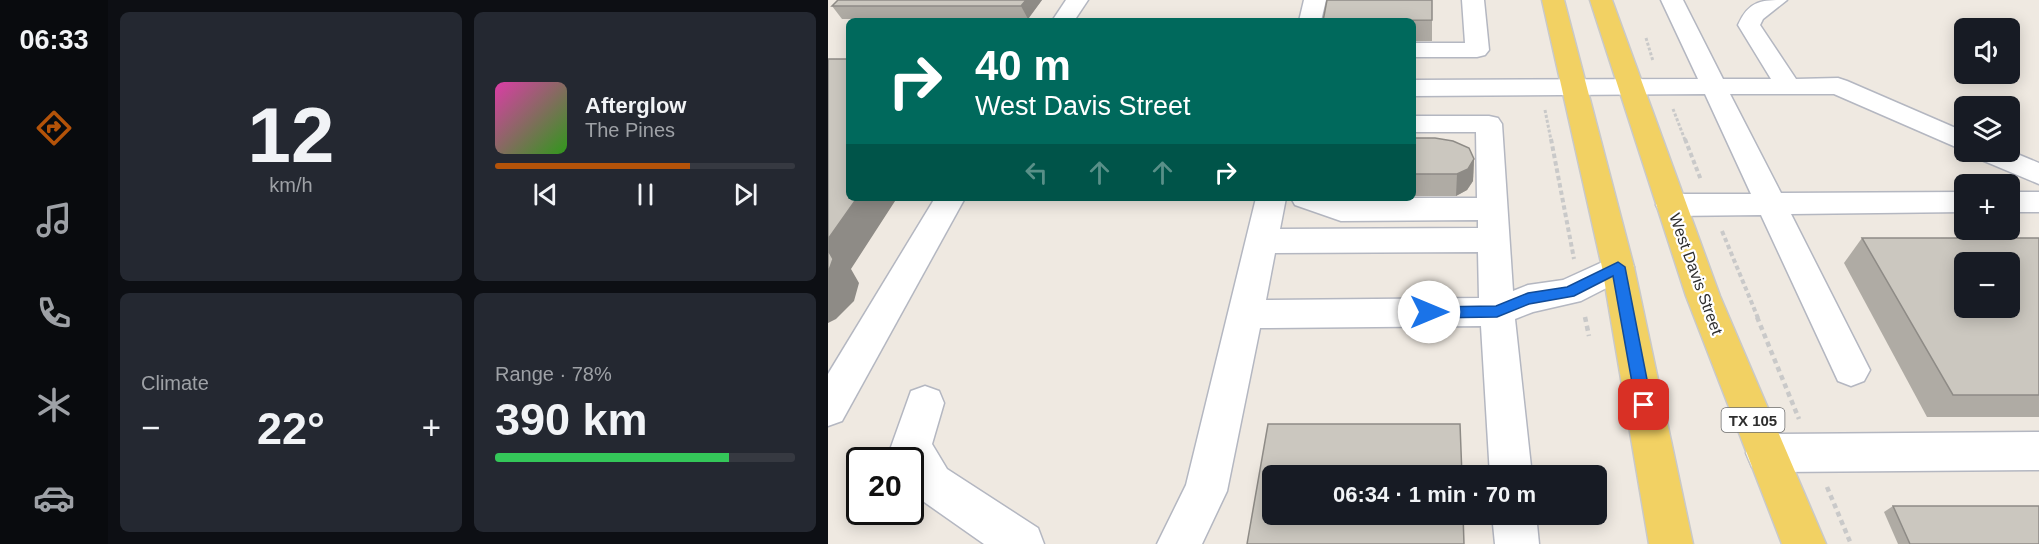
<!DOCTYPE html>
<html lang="en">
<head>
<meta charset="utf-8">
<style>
  body { margin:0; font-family:Helvetica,sans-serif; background:#242831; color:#f1f3f6; height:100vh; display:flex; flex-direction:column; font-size:22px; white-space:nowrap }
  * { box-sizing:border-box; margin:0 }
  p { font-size:20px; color:#9ea1a6 }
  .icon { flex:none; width:33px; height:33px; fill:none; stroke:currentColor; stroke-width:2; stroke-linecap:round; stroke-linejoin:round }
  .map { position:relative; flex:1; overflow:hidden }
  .details { display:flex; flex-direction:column; gap:12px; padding:12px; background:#0d0f14; width:720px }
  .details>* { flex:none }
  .banner { position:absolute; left:18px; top:18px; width:570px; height:183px; border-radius:9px; box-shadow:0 3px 15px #0003; background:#00695c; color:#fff; overflow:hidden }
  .tools { position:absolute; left:1126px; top:18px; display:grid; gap:12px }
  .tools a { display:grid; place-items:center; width:66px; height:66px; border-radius:9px; background:#171b24; box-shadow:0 3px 15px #0003; font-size:30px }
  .speed { position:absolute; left:18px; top:447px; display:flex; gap:12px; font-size:30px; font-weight:700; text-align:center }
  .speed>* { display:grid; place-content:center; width:78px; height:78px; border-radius:50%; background:#171b24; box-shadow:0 3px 15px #0003; line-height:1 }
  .speed .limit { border:3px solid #111; border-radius:9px; background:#fff; color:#111 }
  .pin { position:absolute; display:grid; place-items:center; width:51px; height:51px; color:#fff; margin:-26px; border-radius:12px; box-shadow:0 3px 9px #0006 }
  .me { position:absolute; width:66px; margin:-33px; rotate:90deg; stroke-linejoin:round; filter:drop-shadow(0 0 4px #0008) }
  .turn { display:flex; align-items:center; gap:21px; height:126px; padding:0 30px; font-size:27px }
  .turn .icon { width:78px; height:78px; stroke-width:2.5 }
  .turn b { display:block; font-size:42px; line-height:51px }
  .lanes { display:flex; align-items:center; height:57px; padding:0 30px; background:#0003; justify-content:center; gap:30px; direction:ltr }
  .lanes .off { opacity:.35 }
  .big { font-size:45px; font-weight:600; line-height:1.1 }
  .details .card { flex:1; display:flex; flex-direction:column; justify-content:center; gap:9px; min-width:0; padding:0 21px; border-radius:9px; background:#242831 }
  .details .dial { align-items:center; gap:0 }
  .dial b { font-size:78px; line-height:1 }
  .song { display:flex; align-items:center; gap:18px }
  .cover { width:72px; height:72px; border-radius:9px; background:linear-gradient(135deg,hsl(320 70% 55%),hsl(110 70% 35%)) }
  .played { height:6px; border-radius:3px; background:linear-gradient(90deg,#b45309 65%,#363941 65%) }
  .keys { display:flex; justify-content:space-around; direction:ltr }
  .heat { display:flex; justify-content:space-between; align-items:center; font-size:33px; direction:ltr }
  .charge { height:9px; border-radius:4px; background:linear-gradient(90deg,#34c759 78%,#363941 0) }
  .details .tiles { flex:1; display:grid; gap:12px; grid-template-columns:repeat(2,1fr) }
  .trip { position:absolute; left:434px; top:465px; width:345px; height:60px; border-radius:9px; background:#171b24; box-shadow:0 3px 15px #0003; font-weight:600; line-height:60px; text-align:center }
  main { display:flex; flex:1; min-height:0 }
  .tabs { display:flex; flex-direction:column; width:108px; justify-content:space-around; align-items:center; background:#090b0e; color:#9ea1a6 }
  .tabs .icon { width:42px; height:42px }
  .tabs .active { color:#b45309 }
  .tabs b { font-size:27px; color:#f1f3f6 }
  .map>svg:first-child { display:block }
</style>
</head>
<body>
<main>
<nav class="tabs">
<b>06:33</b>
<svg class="icon active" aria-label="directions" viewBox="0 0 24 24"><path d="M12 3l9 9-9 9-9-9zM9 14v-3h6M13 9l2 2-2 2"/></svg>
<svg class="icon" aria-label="music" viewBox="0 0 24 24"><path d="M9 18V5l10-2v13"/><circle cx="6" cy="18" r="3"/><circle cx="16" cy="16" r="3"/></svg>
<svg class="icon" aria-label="phone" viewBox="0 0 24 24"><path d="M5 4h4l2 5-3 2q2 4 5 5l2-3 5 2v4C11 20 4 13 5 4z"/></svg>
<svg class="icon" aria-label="climate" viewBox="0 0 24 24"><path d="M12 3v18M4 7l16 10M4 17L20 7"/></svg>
<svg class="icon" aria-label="car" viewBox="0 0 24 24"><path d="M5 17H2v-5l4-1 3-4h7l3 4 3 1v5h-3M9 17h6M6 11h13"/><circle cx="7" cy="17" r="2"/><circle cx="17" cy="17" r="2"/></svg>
</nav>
<section class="details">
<div class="tiles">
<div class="card dial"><b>12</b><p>km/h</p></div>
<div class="card">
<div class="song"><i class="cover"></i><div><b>Afterglow</b><p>The Pines</p></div></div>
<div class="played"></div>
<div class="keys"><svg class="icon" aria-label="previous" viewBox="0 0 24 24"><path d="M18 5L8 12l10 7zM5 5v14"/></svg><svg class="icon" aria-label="pause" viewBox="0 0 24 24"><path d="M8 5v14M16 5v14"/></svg><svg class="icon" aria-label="next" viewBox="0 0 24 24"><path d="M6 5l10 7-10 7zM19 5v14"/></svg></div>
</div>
<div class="card"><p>Climate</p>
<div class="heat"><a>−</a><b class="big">22°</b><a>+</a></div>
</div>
<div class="card"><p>Range · 78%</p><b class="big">390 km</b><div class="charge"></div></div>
</div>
</section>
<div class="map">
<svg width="1211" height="544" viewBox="0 0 1211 544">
  <rect width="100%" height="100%" fill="#efe9e1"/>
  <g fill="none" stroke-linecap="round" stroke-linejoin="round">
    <defs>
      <g id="minor">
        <polygon points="238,0 260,0 246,21 224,21"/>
        <polygon points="476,0 498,0 493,21 471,21"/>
        <polygon points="634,0 656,0 661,50 657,55 649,57 585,57 585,43 637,43"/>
        <path d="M833 0H855L895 79H943L910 25C921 0 934 0 959 0L935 19 932 25 968 79 1010 78 1019 81 1137 132V151L1006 94H902L953 193 1137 192V212L963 214 1042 370 1036 381 1023 386 1010 381 933 215 843 216 832 212 828 205 832 198 843 194H923L877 94 585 96V80L870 79Z"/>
        <path d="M585 116H661L670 118 674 124 685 291 700 285 735 280 790 255 802 258 806 267 802 276 753 301 705 312 687 319 704 476H662L653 326 432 328 399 491 374 544H329L358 485 428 198H458L452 229 650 228V220L513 221 467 205 463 198H649L648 132H585ZM650 252 651 298 438 300 447 253Z"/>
        <polygon points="1182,151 1211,163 1211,184 1149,158 1145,152"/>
        <rect x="1182" y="192" width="29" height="20"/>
        <polygon points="107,198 137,198 14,421 0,426 0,374"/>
        <polygon points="97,386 111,391 116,403 104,444 119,469 210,528 216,544 156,544 89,497 82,485 82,460 69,460 63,447 83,391"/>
        <polygon points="1211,432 1211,470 938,472 924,467 918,453 924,439 938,434"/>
        <polygon points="664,514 708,514 711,544 667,544"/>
      </g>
      <g id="major">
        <polygon points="714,0 736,0 806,267 865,544 821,544 774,267"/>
        <polygon points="762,0 784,0 892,296 998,544 954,544 858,296"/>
      </g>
    </defs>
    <!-- minor casing -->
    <use href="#minor" stroke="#b4b7c1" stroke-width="3"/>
    <!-- major casing -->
    <use href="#major" stroke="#c9c9c9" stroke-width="3"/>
    <!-- path-far2 -->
    <g stroke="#c9c9c9" stroke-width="3" stroke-dasharray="3 2" stroke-linecap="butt">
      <polyline points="818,38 825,61"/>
      <polyline points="845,109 857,140"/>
      <polyline points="717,110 723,140"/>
    </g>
    <!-- path-far1 -->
    <g stroke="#c9c9c9" stroke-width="4" stroke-dasharray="4.5 3" stroke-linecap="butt">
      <polyline points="723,139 746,259"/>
      <polyline points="857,139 873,180"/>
      <polyline points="894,231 930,318"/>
    </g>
    <!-- path -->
    <g stroke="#c9c9c9" stroke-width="4.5" stroke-dasharray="5 4" stroke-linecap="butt">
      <polyline points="757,317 761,336"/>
      <polyline points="929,317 971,419"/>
      <polyline points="999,487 1023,544"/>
    </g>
    <!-- minor -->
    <use href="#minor" fill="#fff" fill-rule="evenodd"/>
    <!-- major -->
    <use href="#major" fill="#f2d163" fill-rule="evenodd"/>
  </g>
  <!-- wall -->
  <g fill="#afaba4">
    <polygon points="10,0 214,0 200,19 14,19 4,6"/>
    <polygon points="604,0 604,41 585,41 585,21 495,21"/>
    <polygon points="585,138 646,159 645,181 639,190 628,196 585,196"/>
    <polygon points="1034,238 1211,238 1211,417 1099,417 1016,263"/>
    <polygon points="1065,506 1211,544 1070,544 1056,512"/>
  </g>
  <!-- shaded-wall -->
  <g fill="#8e8b86">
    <polygon points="198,0 214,0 200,19 193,6"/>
    <polygon points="646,159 645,181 639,190 628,196 629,174"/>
    <polygon points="29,198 69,198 23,269 31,283 26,301 8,319 0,323 0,239"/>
  </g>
  <!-- building -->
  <g fill="#cbc7bf" stroke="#8e8b86" stroke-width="1.5" fill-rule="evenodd">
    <polygon points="10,0 198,0 193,6 4,6"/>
    <polygon points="499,0 604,0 604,20 495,21"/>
    <polygon points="0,59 21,59 21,198 29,198 0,239"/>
    <polygon points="585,138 607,138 625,141 641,148 646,159 640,169 629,174 585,174"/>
    <path d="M1034 238H1211V395H1125ZM1137 262H1182V308H1137Z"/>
    <polygon points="0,250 5,259 0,273"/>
    <polygon points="440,424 632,424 634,476 444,476 444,514 635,514 636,544 419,544"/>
    <polygon points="1065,506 1211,506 1211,544 1082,544"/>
  </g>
  <!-- route -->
  <polygon fill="#1a73e8" stroke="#114b97" stroke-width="1.5" points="790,262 797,267 824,405 822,410 816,412 811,410 808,405 785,276 746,296 701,304 669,317 601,318 596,316 593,312 596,308 601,307 668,306 700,293 739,287"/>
  <g text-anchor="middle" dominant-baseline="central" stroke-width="4.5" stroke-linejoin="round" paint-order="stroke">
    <!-- shield labels -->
    <rect fill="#fff" stroke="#6d6d6d" stroke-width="1.5" x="893.5" y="408" width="63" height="24" rx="4.5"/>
    <g font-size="15" font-weight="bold" fill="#2e2e2e">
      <text x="925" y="420">TX 105</text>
    </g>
    <!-- street labels -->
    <g font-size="16" fill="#2e2e2e" stroke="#fff">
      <text transform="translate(868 274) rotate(70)">West Davis Street</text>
    </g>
  </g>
</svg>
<div class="tools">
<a><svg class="icon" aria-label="sound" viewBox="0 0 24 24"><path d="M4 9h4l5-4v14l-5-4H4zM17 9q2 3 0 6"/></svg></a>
<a><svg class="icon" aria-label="layers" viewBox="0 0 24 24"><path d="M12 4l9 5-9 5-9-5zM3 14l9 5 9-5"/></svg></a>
<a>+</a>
<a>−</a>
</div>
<div class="speed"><div class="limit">20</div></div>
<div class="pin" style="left:816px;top:405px;background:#d93025"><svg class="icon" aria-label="arrive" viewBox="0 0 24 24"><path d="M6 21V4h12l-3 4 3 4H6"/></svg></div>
<svg class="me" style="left:601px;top:312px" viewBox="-20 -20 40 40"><circle r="19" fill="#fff"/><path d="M0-13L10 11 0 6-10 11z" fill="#1a73e8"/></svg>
<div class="trip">06:34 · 1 min · 70 m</div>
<div class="banner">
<div class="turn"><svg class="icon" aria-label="right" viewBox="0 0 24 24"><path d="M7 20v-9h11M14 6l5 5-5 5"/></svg><div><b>40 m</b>West Davis Street</div></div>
<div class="lanes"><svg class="icon off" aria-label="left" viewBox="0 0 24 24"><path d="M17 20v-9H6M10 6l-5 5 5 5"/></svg><svg class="icon off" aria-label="ahead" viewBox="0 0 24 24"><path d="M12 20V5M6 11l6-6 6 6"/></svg><svg class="icon off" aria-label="ahead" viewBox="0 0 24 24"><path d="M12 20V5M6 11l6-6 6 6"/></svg><svg class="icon" aria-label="right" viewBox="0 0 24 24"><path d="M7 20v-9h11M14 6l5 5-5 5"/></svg></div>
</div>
</div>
</main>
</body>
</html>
